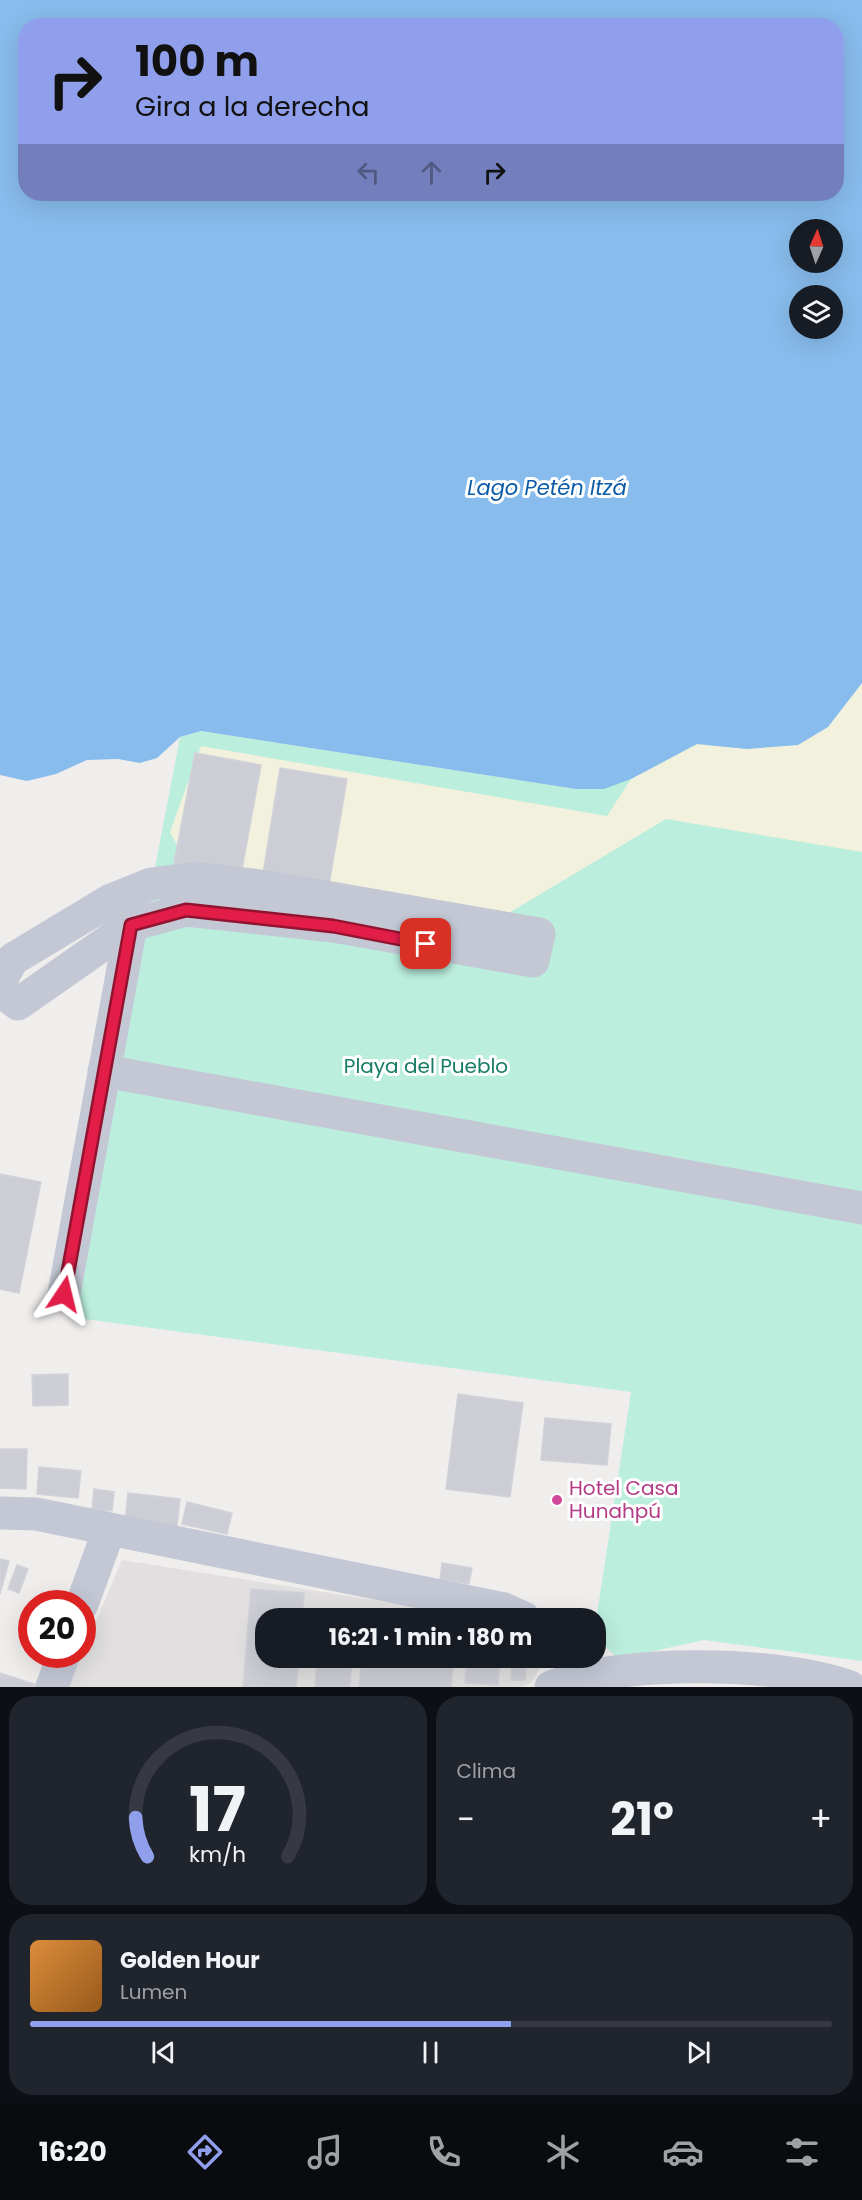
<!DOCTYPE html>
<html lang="es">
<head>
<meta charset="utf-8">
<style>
  body { margin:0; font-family:Poppins,sans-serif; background:#20242c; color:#f1f3f6; height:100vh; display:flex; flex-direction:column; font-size:22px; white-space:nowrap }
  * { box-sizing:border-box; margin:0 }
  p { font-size:20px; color:#9ea1a6 }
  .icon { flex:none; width:33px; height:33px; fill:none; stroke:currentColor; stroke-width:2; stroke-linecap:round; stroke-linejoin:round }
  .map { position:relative; height:1687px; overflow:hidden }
  .drawer { display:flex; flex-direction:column; gap:9px; padding:9px; background:#0d0f14; flex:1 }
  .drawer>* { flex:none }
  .banner { position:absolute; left:18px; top:18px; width:826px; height:183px; border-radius:24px; box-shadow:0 6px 24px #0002; background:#909fec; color:#111; overflow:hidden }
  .needle { width:39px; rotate:3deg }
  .controls { position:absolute; left:789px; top:219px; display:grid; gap:12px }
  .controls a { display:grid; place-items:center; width:54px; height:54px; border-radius:50%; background:#171b24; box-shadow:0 6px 24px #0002; font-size:30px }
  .speed { position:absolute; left:18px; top:1590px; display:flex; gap:12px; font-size:30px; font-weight:700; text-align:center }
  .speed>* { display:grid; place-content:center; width:78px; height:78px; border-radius:50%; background:#171b24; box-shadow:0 6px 24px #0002; line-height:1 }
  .speed .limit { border:9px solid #d22; background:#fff; color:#111 }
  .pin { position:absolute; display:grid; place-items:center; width:51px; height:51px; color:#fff; margin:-26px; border-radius:12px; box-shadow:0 3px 9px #0006 }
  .me { position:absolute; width:66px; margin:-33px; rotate:10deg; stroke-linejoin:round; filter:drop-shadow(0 0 4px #0008) }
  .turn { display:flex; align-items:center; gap:21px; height:126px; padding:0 18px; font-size:27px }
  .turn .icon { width:78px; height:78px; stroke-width:2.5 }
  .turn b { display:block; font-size:42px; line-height:51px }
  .lanes { display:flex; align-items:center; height:57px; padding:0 18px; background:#0003; justify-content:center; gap:30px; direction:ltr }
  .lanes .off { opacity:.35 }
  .big { font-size:45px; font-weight:700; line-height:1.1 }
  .drawer .widget { flex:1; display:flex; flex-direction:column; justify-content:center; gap:9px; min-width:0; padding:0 21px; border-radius:24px; background:#20242c }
  .drawer .dial { align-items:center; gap:0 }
  .dial svg { height:156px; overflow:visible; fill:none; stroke:#363941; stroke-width:7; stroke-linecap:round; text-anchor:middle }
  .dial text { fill:#f1f3f6; stroke:none }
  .song { display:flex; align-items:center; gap:18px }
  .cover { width:72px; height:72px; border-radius:9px; background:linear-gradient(135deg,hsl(30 70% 55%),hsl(30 70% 35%)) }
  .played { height:6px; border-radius:3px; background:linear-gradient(90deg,#909fec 60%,#363941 60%) }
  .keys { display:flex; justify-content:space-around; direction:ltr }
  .heat { display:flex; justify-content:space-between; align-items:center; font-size:33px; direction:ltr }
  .drawer .tiles { flex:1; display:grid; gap:9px; grid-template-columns:1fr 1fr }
  .widget:last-child { grid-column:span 2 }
  .trip { position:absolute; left:255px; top:1608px; width:351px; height:60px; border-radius:24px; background:#171b24; box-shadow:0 6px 24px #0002; font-weight:700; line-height:60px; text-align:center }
  .menu { display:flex; height:96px; justify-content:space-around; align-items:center; background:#090b0e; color:#9ea1a6 }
  .menu .icon { width:42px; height:42px }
  .menu .on { color:#909fec }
  .menu b { font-size:27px; color:#f1f3f6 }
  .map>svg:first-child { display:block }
</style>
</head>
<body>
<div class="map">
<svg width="862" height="1687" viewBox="0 0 862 1687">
  <rect width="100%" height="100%" fill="#f0eeed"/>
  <!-- education -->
  <polygon fill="#e1dfdf" points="122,1560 487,1618 266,1618 266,1658 542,1658 543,1663 531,1683 520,1687 68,1687"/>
  <!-- green -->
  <polygon fill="#bed" points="862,683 862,1661 704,1640 618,1659 596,1637 596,1621 631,1392 69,1317 180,737 201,731 576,789 697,744 828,727"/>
  <!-- sand -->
  <polygon fill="#f2f1de" points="862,683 862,852 666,819 487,926 192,872 170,832 201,746 607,816 631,779 697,744 747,749 828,727"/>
  <!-- water -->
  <path fill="#88bcec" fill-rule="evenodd" d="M0 0H862V683L828 727 798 745 747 749 697 744 631 779 604 789H576L201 731 180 737 157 758 140 763 118 759 87 760 56 774 27 781 0 775ZM26 26H837V194H26ZM800 230H832V262H800ZM800 296H832V328H800Z"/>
  <!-- building -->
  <g fill="#cdced5" stroke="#d1d1d9" stroke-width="1.5">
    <polygon points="195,753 261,765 241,875 174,863"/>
    <polygon points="280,768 347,779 328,891 262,880"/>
    <polygon points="0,1174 41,1182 19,1293 0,1289"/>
    <polygon points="68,1374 68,1405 33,1406 32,1375"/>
    <polygon points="458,1394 523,1403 510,1497 446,1489"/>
    <polygon points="545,1418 611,1424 607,1465 541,1460"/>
    <polygon points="0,1449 27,1449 26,1489 0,1488"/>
    <polygon points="39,1467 81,1471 78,1498 37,1494"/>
    <polygon points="94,1489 114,1492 112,1511 92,1509"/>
    <polygon points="128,1493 180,1499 177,1527 125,1521"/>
    <polygon points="187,1502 232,1513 227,1534 182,1524"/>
    <polygon points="0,1559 9,1561 0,1594"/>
    <polygon points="442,1563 472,1568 469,1584 440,1579"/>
    <polygon points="17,1565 28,1569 19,1593 8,1589"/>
    <polygon points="251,1589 304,1593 302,1618 266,1618 266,1658 299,1658 296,1687 243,1687"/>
    <polygon points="317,1658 352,1658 350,1687 315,1687"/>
    <polygon points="362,1658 454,1658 451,1687 359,1687"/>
    <polygon points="467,1658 500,1658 498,1685 465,1683"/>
    <polygon points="512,1658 527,1658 525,1680 511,1680"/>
    <polygon points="0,1673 40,1686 39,1687 0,1687"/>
  </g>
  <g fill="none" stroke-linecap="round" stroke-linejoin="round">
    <!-- minor -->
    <g stroke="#c4c8d5" stroke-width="33">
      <polyline points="0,981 13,959 111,900 151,884 196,878 268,887 539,934 533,961 333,926 186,910 131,925 18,1004 0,990"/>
      <polyline points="104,1071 862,1208"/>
      <polyline points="64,1294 131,925 123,916"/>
      <polyline points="0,1513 36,1514 504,1609 524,1618"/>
      <polyline points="82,1604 109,1530"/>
      <polyline points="52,1687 64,1654"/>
      <path d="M551 1687C621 1659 780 1661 850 1687"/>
    </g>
  </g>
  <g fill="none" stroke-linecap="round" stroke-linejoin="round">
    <defs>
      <polyline id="route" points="64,1294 131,925 186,910 333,926 426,944"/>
    </defs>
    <!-- route casing -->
    <use href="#route" stroke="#92132f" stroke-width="15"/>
    <!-- route -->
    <use href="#route" stroke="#e11d48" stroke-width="10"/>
  </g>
  <!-- markers -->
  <circle fill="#d1479c" stroke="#fff" stroke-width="2" cx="557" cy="1500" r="6"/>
  <g text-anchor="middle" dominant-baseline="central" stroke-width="6" stroke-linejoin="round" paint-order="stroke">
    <!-- park labels -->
    <g font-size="20" fill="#177c65" stroke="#fff">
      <text x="426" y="1066">Playa del Pueblo</text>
    </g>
    <!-- hotel labels -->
    <g font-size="20" fill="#b23c85" stroke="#fff" text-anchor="start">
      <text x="569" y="1488">Hotel Casa<tspan x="569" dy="23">Hunahpú</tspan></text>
    </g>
    <!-- water labels -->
    <g font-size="21" font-style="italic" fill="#0c5ca7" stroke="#fff">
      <text x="547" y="487">Lago Petén Itzá</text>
    </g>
  </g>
</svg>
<div class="controls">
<a><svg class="needle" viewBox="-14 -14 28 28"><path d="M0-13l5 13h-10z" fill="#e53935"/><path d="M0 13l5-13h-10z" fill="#9ea1a6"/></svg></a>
<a><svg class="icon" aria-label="layers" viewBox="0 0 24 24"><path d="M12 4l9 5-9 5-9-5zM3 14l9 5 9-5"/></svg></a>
</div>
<div class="speed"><div class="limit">20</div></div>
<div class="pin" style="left:426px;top:944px;background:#d93025"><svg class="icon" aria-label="arrive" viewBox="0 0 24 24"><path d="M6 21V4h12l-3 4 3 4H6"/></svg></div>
<svg class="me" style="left:64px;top:1294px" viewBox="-20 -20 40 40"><path d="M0-17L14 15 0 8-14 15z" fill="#e11d48" stroke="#fff" stroke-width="4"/></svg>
<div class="trip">16:21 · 1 min · 180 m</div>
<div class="banner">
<div class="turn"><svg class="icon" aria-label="right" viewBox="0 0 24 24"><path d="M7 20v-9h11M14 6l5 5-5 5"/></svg><div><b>100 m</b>Gira a la derecha</div></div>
<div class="lanes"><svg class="icon off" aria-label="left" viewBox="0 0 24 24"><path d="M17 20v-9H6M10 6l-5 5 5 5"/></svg><svg class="icon off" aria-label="ahead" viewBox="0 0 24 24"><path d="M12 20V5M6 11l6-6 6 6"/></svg><svg class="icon" aria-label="right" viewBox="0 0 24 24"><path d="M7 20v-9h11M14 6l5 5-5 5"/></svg></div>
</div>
</div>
<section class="drawer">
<div class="tiles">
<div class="widget dial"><svg viewBox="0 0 100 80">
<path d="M14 69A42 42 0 1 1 86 69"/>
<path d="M14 69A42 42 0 0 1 8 49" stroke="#909fec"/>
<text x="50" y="56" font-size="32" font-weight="700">17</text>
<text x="50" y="72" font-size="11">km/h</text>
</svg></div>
<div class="widget"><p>Clima</p>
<div class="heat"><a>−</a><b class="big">21°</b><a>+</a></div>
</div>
<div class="widget">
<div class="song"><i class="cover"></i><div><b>Golden Hour</b><p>Lumen</p></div></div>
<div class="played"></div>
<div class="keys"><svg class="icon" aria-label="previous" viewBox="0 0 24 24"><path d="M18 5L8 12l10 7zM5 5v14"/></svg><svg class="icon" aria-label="pause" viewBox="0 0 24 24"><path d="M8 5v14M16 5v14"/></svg><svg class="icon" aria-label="next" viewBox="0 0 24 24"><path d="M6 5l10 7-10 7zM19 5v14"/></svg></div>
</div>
</div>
</section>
<nav class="menu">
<b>16:20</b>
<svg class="icon on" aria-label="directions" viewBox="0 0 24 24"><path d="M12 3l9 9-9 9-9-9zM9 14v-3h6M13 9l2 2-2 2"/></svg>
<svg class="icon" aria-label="music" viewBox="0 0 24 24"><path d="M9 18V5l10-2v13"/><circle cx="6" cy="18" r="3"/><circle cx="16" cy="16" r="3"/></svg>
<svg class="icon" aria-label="phone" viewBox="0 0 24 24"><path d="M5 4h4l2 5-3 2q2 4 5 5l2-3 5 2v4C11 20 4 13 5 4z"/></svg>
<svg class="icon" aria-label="climate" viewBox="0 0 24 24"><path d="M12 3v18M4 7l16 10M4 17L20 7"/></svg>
<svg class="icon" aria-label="car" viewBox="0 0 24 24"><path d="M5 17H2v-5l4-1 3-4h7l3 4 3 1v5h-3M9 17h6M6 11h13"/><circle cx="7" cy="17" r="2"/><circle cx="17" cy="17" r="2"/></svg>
<svg class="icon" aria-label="filters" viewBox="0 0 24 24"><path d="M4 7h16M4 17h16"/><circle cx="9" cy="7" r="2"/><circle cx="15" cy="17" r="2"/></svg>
</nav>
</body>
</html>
